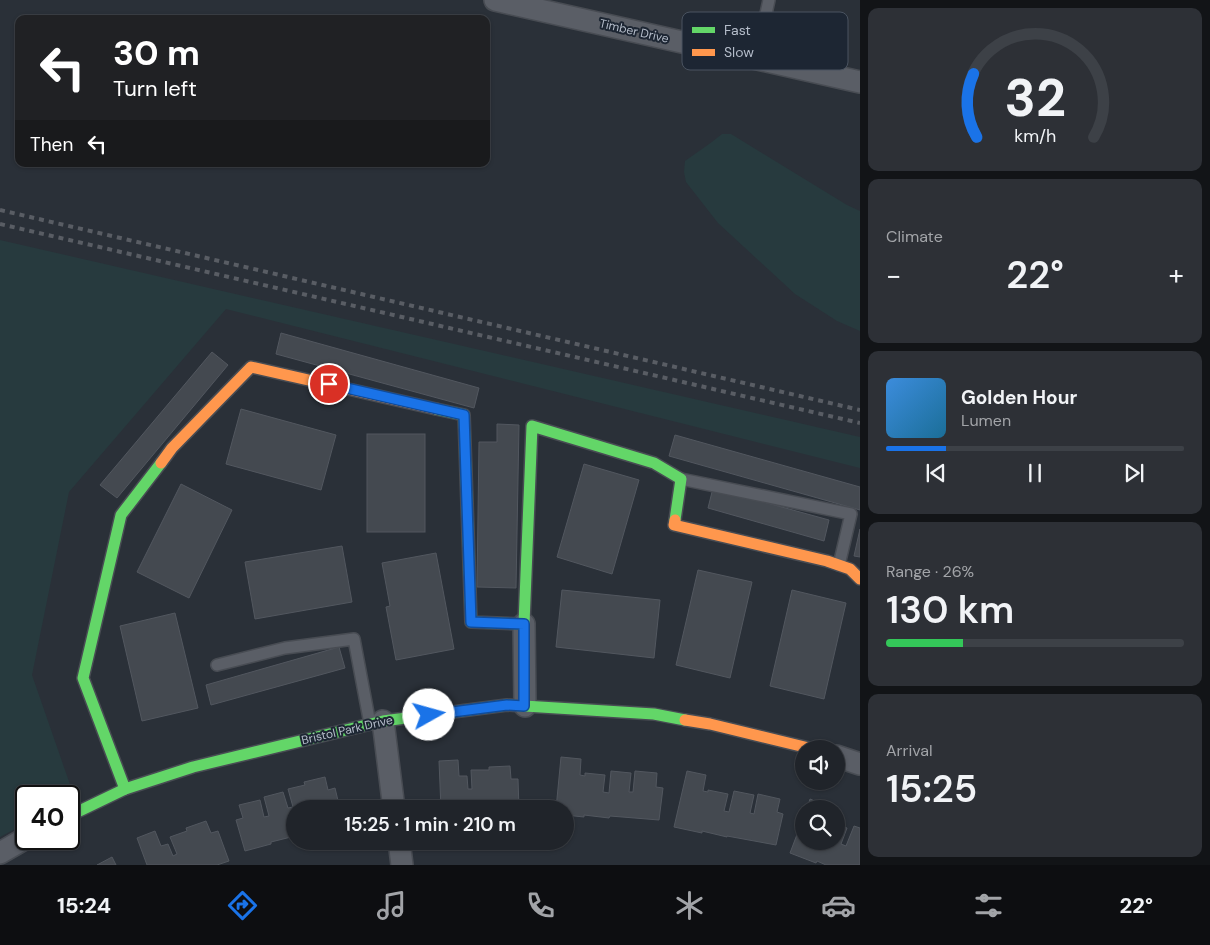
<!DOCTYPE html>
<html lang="en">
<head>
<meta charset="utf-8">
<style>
  body { margin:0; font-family:"DM Sans",sans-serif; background:#2d3036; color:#f1f3f6; height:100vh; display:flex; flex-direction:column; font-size:19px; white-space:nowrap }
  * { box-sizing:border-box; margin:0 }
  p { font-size:16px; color:#a2a4a8 }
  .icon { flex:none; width:28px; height:28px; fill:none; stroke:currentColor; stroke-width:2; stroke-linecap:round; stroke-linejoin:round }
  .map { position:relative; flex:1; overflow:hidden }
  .side { display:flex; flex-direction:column; gap:8px; padding:8px; background:#121417; width:350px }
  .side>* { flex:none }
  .banner { position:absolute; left:15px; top:15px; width:475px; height:152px; border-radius:10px; box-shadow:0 1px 4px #0004,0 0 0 1px #3d4147; background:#202124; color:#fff; overflow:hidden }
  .buttons { position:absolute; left:795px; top:740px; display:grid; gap:10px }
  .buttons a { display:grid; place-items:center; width:50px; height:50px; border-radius:50%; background:#20242a; box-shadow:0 1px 4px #0004,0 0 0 1px #3d4147; font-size:25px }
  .speed { position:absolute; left:15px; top:785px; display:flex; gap:10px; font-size:25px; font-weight:700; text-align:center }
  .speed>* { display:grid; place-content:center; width:65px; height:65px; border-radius:50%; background:#20242a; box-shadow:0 1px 4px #0004,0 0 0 1px #3d4147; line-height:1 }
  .speed .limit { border:2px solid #111; border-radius:8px; background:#fff; color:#111 }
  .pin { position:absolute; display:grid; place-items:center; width:42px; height:42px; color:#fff; margin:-21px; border:2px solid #fff; border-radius:50%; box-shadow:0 1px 5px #0007 }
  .me { position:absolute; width:55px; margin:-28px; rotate:83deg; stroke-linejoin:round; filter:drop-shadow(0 0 4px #0008) }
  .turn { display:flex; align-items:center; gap:18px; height:105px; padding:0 15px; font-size:22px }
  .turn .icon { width:65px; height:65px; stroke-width:2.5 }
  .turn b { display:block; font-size:35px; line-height:42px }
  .then { display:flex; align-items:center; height:48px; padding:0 15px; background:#0003; gap:10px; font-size:19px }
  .big { font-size:38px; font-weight:600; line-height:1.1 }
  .side .tile { flex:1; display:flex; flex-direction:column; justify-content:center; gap:8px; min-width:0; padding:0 18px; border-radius:10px; background:#2d3036 }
  .side .dial { align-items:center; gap:0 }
  .dial svg { height:130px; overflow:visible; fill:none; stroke:#3d4147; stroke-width:7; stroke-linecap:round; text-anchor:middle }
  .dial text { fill:#f1f3f6; stroke:none }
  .song { display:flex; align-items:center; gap:15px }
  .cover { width:60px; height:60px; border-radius:8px; background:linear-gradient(135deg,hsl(210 70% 55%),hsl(200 70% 35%)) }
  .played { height:5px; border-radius:2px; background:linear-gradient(90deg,#1a73e8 20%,#3d4147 20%) }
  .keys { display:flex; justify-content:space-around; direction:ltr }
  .heat { display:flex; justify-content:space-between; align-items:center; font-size:28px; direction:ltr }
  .charge { height:8px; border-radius:4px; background:linear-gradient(90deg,#34c759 26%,#3d4147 0) }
  .trip { position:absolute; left:286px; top:800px; width:288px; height:50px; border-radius:25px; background:#20242a; box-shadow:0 1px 4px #0004,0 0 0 1px #3d4147; font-weight:600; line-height:50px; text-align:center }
  .menu { display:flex; height:80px; justify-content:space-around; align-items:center; background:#0d0e11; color:#a2a4a8 }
  .menu .icon { width:35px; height:35px }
  .menu .active { color:#1a73e8 }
  .menu b { font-size:22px; color:#f1f3f6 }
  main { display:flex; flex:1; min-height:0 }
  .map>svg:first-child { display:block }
</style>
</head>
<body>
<main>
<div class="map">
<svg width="860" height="865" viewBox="0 0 860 865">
  <rect width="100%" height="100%" fill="#2a3038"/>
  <!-- green -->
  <g fill="#273a3e">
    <path d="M722 134H731L847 205 860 211V331L837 321 795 294 718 223 686 182 684 172 685 161C697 152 710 144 722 134Z"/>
    <polygon points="0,240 860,437 860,468 226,309 69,492 32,675 74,796 69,799 69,796 26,796 26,823 0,837"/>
  </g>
  <!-- building -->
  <g fill="#444950" stroke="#52575f">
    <polygon points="281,333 479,388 474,408 276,354"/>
    <polygon points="212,352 228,365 117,498 100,485"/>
    <polygon points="241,409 336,435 321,490 226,464"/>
    <polygon points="497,424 519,425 516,588 477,587 479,442 497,442"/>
    <rect x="367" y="434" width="58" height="98"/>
    <polygon points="675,435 860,487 860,510 669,456"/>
    <polygon points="584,464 639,480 612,574 557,557"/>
    <polygon points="181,484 232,510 189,598 137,572"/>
    <polygon points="713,488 829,520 824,541 708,508"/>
    <polygon points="860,529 860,557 854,556"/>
    <polygon points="342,546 352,602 255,619 245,562"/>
    <polygon points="436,553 454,649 396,660 386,607 390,606 382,563"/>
    <polygon points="698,570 752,582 730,678 676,665"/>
    <polygon points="562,590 660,600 654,658 556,647"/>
    <polygon points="792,590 846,603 824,699 770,686"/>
    <polygon points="175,613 198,708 142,721 120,626"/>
    <polygon points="339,647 345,668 211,705 206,685"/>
    <polygon points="561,757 581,759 580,775 585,776 585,773 605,775 603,792 609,793 611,771 631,773 629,792 633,792 635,771 657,773 656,787 663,788 659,820 610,816 609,818 584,815 584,817 565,815 565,809 556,809"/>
    <polygon points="458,760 459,776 467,776 468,789 472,789 471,770 489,770 489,767 510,766 511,779 518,779 519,809 441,809 439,761"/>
    <polygon points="687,771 706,775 703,791 708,792 708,790 728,794 724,811 729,812 734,791 754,795 750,813 754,814 758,794 780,799 777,812 783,814 776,845 727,836 727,837 702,831 702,833 674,827"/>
    <polygon points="325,777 328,790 335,788 340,809 295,809 295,836 271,842 271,844 245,851 236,820 243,818 239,805 260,800 264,817 269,816 264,797 283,792 288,808 293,807 288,789 305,785 304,782"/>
    <polygon points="810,799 829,807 828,809 807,809"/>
    <polygon points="804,816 804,841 836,841 836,824 847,828 841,844 846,846 854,826 860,828 860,865 826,865 817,861 816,863 790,853"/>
    <polygon points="206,821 211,833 218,831 229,861 217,865 147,865 137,838 155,831 161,846 168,844 173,856 177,854 170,837 187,831 186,828"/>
    <polygon points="112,857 116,865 97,865"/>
  </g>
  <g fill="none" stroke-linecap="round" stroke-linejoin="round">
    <defs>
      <g id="lane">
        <polyline points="756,59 769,0"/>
        <polyline points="681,479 851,514 839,565"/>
        <polyline points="217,665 285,648 354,639 370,724"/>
      </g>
      <g id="street">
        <polyline points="495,0 860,82"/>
        <polyline points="524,624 525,706"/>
        <polyline points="383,721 394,809"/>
        <polyline points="836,756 860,764"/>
        <polyline points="399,841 402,865"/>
        <polyline points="0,853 26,838"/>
      </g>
      <g id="fast">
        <polyline points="436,409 464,415 471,622 524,624 532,426 654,463 681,479 675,520"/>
        <polyline points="125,789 83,678 121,515 161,463"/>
        <polyline points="69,816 125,789 193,767 383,721 507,705 654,714 685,720"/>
      </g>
      <g id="slow">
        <polyline points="161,463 172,448 251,367 436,409"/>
        <polyline points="675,520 674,525 827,561 850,569 860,579"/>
        <polyline points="685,720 710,724 813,749"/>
      </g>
    </defs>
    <!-- lane casing -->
    <use href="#lane" stroke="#484c53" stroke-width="14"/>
    <!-- street casing -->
    <use href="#street" stroke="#484c53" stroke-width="24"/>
    <!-- fast casing -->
    <use href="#fast" stroke="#484c53" stroke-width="14"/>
    <!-- slow casing -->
    <use href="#slow" stroke="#484c53" stroke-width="14"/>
    <!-- lane -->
    <use href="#lane" stroke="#5a5e66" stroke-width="11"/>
    <!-- street -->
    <use href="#street" stroke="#5a5e66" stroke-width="21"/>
    <!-- fast -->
    <use href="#fast" stroke="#63d668" stroke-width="11"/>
    <!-- slow -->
    <use href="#slow" stroke="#ff974d" stroke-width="11"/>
    <!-- rail -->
    <g stroke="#595d64" stroke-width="4" stroke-dasharray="5 5" stroke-linecap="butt">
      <polyline points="0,210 860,410"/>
      <polyline points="0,224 860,423"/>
    </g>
  </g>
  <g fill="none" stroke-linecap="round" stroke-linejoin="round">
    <defs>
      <polyline id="route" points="329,384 464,415 471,622 524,624 524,706 507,705 429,715"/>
    </defs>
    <!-- route casing -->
    <use href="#route" stroke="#114b97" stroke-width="12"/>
    <!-- route -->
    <use href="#route" stroke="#1a73e8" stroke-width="9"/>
  </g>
  <g text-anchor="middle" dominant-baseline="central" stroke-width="4" stroke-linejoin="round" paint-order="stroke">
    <!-- street labels -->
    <g font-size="12" fill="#b4bcc9" stroke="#1d2633">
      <text transform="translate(634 31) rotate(13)">Timber Drive</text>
      <text transform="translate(347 730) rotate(-13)">Bristol Park Drive</text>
    </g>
  </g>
  <!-- legend -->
  <rect x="682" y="12" width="166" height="58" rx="8" fill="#1d2633" stroke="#4a5360" stroke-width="1"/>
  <rect x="692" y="27" width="23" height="6" fill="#63d668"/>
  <rect x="692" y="49" width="23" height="7" fill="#ff974d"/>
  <g font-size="14" fill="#b4bcc9">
    <text x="724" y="35">Fast</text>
    <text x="724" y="57">Slow</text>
  </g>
</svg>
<div class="buttons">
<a><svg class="icon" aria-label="sound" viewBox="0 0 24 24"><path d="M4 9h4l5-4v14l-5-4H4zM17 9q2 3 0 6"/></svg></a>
<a><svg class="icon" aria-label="search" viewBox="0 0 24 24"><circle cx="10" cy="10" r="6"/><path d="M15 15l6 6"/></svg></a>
</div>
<div class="speed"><div class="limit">40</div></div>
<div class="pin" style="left:329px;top:384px;background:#d93025"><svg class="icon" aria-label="arrive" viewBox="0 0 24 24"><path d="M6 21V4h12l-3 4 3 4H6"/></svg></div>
<svg class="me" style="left:429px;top:715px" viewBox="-20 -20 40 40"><circle r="19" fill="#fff"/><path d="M0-13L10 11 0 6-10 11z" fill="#1a73e8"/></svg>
<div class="trip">15:25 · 1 min · 210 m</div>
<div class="banner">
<div class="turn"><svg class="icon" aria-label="left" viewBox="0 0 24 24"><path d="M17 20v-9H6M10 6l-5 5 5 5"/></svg><div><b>30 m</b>Turn left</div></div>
<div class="then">Then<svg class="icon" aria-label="left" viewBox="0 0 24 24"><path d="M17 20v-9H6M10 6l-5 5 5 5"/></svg></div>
</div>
</div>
<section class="side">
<div class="tile dial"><svg viewBox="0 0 100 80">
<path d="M14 69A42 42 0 1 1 86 69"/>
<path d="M14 69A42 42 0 0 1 12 30" stroke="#1a73e8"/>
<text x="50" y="56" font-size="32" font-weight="700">32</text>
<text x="50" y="72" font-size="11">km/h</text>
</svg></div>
<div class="tile"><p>Climate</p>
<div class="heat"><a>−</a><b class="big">22°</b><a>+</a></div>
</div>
<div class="tile">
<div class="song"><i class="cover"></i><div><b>Golden Hour</b><p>Lumen</p></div></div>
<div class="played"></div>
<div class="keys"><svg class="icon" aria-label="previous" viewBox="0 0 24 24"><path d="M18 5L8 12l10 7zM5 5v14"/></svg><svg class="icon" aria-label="pause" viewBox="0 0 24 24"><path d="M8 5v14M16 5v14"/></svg><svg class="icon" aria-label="next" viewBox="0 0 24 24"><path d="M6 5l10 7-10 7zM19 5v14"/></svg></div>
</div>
<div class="tile"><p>Range · 26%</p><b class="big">130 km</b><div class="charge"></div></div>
<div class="tile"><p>Arrival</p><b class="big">15:25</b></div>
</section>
</main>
<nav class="menu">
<b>15:24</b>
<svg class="icon active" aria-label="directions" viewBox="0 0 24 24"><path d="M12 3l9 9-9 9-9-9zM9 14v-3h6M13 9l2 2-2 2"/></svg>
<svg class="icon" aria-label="music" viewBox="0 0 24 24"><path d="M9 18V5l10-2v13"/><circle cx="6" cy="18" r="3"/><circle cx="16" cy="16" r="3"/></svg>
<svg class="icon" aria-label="phone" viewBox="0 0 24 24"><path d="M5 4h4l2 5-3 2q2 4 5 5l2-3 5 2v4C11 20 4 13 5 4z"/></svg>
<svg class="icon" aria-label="climate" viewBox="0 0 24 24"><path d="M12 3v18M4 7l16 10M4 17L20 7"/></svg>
<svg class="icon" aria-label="car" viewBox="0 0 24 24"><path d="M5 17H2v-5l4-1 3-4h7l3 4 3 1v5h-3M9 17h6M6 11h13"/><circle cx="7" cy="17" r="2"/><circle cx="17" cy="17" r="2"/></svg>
<svg class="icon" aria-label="filters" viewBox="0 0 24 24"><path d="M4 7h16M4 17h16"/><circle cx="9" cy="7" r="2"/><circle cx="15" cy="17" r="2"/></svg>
<b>22°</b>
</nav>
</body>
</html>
